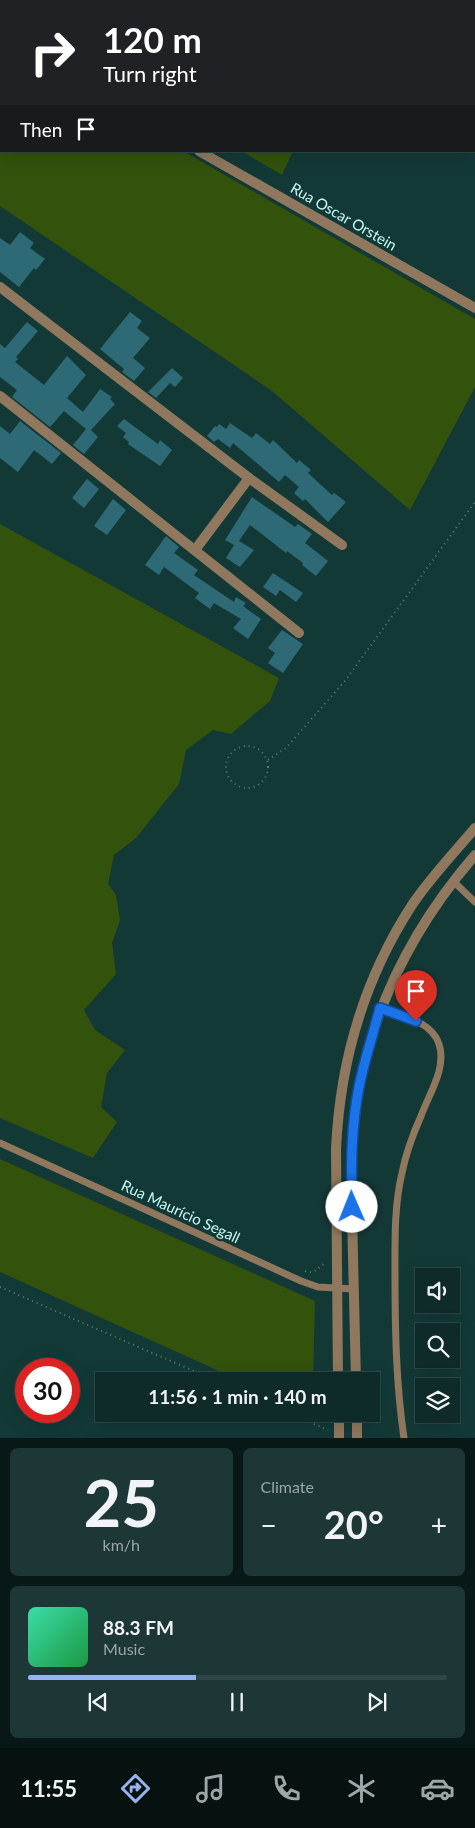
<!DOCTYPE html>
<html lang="en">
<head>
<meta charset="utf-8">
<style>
  body { margin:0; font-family:Lato,sans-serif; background:#1c3735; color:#f1f3f6; height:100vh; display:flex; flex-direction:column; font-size:19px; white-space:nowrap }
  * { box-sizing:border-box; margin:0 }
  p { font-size:16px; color:#9ba7a8 }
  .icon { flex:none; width:28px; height:28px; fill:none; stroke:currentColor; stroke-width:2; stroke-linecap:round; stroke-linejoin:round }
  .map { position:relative; height:1438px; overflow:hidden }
  .panel { display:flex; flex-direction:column; gap:10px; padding:10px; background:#081817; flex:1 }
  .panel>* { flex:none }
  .hud { position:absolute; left:0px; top:0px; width:475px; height:152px; box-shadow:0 5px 20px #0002,0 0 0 1px #2e4746; background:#202124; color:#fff; overflow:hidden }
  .tools { position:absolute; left:415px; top:1268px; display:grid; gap:10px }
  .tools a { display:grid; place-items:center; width:45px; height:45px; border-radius:0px; background:#0e2b29; box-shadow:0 5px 20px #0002,0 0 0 1px #2e4746; font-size:25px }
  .speed { position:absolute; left:15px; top:1358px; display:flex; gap:10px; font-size:25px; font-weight:700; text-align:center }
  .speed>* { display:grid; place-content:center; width:65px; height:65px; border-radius:50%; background:#0e2b29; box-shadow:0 5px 20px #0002,0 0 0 1px #2e4746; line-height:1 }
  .speed .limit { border:8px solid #d22; background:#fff; color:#111 }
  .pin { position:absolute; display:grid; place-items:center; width:42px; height:42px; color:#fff; margin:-51px -21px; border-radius:50% 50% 50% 0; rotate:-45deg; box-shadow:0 0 5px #0007 }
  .pin .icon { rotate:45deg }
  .me { position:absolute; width:55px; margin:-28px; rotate:359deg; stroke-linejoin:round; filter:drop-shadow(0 0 4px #0008) }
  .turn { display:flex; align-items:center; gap:18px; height:105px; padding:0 20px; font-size:22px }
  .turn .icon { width:65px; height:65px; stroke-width:2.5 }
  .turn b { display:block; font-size:35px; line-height:42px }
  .then { display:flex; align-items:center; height:48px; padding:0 20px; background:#0003; gap:10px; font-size:19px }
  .big { font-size:38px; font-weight:700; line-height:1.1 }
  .panel .widget { flex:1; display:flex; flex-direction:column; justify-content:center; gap:8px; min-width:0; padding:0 18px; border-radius:8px; background:#1c3735 }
  .panel .dial { align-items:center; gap:0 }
  .dial b { font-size:65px; line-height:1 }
  .song { display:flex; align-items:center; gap:15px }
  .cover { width:60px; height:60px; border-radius:8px; background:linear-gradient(135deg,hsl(160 70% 55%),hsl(140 70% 35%)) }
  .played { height:5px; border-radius:2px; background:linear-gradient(90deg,#95b2f1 40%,#2e4746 40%) }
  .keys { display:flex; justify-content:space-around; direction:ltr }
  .heat { display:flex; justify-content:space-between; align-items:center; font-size:28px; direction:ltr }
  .panel .tiles { flex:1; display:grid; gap:10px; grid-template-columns:1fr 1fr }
  .widget:last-child { grid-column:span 2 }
  .trip { position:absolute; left:95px; top:1372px; width:285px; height:50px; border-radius:0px; background:#0e2b29; box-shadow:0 5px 20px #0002,0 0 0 1px #2e4746; font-weight:700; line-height:50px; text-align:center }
  .tabs { display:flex; height:80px; justify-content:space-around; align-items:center; background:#061110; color:#9ba7a8 }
  .tabs .icon { width:35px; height:35px }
  .tabs .selected { color:#95b2f1 }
  .tabs b { font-size:22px; color:#f1f3f6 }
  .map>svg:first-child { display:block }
</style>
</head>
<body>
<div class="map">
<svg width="475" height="1438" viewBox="0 0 475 1438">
  <rect width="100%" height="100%" fill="#133937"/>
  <!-- green -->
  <g fill="#33520c">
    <polygon points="0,0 286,0 290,1 1,1 1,10"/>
    <polygon points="0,46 1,151 183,151 475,319 475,387 410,510 272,391 0,206"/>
    <polygon points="241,151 293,151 282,175"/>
    <polygon points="0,524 279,678 270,701 231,734 213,730 186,750 179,784 136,838 114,855 108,884 116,895 120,920 112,943 116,974 84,1010 95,1030 125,1050 107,1073 101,1107 117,1122 93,1158 0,1118"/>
    <polygon points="0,1159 315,1301 313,1381 241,1381 0,1272"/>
  </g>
  <!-- building -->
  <g fill="#2d6a75">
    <polygon points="20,232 34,243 30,248 45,259 36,270 34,268 19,287 0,272 0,238 10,245"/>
    <polygon points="130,312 142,321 137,328 150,338 133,358 145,368 134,381 122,372 124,369 100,349"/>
    <polygon points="27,322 38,331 16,357 18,359 15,362 44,385 67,356 86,375 67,398 83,412 100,389 112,397 110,399 115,404 91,430 98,437 84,454 73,445 86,429 64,411 50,427 12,397 17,390 0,377 0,344 5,348"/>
    <polygon points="172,368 183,378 175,387 170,383 156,398 148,392"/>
    <polygon points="124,419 158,444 160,440 172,450 160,466 128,444 129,442 123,437 126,433 117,426"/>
    <polygon points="20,421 61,453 52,464 34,450 18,472 0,458 0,426 10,434"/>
    <polygon points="230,423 252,438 256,433 270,444 273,440 297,463 299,460 311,470 308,473 332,495 334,493 346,502 328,522 305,499 303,501 294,493 299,487 285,475 279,482 233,443 230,448 218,439 214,442 207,436 215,426 217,427 219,424 226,429"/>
    <polygon points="87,479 99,489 84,508 72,498"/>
    <polygon points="252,497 295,527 298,524 312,534 305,543 328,561 316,576 302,565 303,563 287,551 286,553 250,525 239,541 254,550 240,567 226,558 234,545 225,540"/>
    <polygon points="113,499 126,510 107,535 94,526"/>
    <polygon points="166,536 179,547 174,553 198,570 194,575 234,602 236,597 246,603 243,606 261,619 248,639 233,628 241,619 214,603 210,609 195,598 199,593 164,567 159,575 145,565"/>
    <polygon points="273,573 303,593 296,602 280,590 276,596 263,587"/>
    <polygon points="282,630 303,644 283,673 268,663 275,653 268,648"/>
  </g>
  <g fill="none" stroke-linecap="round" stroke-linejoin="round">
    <!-- path -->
    <g stroke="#507c79" stroke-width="2" stroke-dasharray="1 4" stroke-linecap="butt">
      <circle cx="247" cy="767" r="21"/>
      <polyline points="268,760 286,748 345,681 475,502"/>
      <path d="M305 1271C316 1275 317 1267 326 1263"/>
      <polyline points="0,1287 217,1381"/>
      <polyline points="291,1414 328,1430"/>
    </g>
    <!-- service -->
    <g stroke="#8f785d" stroke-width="7">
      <polyline points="421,0 428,1"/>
      <polyline points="386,1 386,0"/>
      <polyline points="474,9 475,9"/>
      <polyline points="453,881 475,902"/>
      <path d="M380 1008C400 1015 432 1021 439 1044 447 1068 429 1094 421 1116 413 1134 406 1153 402 1173 394 1206 395 1242 395 1275 395 1329 396 1384 404 1438"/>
      <polyline points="0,1143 301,1281 318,1287 354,1289"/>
    </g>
    <!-- minor -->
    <g stroke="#8f785d" stroke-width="10">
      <polyline points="0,38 1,39"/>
      <polyline points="199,151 475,308"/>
      <polyline points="0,287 249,478 342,545"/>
      <polyline points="0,396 299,633"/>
      <polyline points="195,550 249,478"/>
      <path d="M338 1381 336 1149C340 1062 364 979 412 905 430 878 454 853 475 828"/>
      <path d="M356 1381C355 1326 353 1270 352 1214 352 1187 350 1159 353 1131 363 1025 406 935 475 855"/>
      <polyline points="339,1414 339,1438"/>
      <polyline points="357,1414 357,1438"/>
    </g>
  </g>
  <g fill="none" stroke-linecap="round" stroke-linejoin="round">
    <defs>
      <path id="route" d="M352 1207C351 1167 351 1127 359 1087 364 1061 373 1035 380 1008L416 1021"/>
    </defs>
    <!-- route casing -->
    <use href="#route" stroke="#114b97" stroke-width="12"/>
    <!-- route -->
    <use href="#route" stroke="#1a73e8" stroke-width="9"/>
  </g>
  <g text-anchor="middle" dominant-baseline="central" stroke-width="5" stroke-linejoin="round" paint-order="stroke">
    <!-- street labels -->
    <g font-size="15" fill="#c5faf6" stroke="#133937">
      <text transform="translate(344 216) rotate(30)">Rua Oscar Orstein</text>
      <text transform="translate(181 1211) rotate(25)">Rua Maurício Segall</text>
    </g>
  </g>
</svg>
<div class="tools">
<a><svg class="icon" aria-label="sound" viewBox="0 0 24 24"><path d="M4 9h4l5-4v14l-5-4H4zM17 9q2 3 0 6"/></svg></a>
<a><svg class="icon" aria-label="search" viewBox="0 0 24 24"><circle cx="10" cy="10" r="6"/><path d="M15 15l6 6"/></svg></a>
<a><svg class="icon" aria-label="layers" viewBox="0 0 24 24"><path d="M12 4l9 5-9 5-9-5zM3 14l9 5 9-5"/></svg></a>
</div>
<div class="speed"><div class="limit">30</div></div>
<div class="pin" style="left:416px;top:1021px;background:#d93025"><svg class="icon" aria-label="arrive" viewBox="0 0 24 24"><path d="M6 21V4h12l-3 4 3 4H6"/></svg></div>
<svg class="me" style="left:352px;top:1207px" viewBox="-20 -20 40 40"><circle r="19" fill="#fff"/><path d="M0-13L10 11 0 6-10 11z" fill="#1a73e8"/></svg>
<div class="trip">11:56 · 1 min · 140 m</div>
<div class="hud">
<div class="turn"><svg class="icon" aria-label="right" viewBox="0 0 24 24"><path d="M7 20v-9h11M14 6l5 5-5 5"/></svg><div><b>120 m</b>Turn right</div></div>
<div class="then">Then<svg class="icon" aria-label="arrive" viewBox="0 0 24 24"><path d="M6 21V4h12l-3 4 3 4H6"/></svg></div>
</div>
</div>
<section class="panel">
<div class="tiles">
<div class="widget dial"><b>25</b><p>km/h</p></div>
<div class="widget"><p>Climate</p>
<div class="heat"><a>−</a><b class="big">20°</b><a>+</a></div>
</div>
<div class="widget">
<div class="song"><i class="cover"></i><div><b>88.3 FM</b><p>Music</p></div></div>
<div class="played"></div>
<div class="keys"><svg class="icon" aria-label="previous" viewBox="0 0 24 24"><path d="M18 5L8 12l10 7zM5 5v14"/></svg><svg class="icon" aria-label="pause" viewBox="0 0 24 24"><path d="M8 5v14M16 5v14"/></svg><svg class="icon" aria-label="next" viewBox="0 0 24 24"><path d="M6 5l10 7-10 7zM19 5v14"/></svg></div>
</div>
</div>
</section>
<nav class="tabs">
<b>11:55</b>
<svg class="icon selected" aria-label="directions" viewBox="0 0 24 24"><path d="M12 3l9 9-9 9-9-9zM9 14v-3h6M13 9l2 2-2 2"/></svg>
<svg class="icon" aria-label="music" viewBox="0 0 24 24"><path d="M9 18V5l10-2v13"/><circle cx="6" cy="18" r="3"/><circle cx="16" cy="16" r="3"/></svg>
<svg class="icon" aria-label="phone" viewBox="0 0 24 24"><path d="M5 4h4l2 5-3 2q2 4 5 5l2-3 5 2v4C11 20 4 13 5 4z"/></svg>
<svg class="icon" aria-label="climate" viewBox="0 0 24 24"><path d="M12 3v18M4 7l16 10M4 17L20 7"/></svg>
<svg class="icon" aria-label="car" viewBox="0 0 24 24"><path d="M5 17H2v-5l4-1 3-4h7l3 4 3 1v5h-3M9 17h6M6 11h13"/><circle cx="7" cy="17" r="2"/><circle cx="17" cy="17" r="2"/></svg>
</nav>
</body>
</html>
